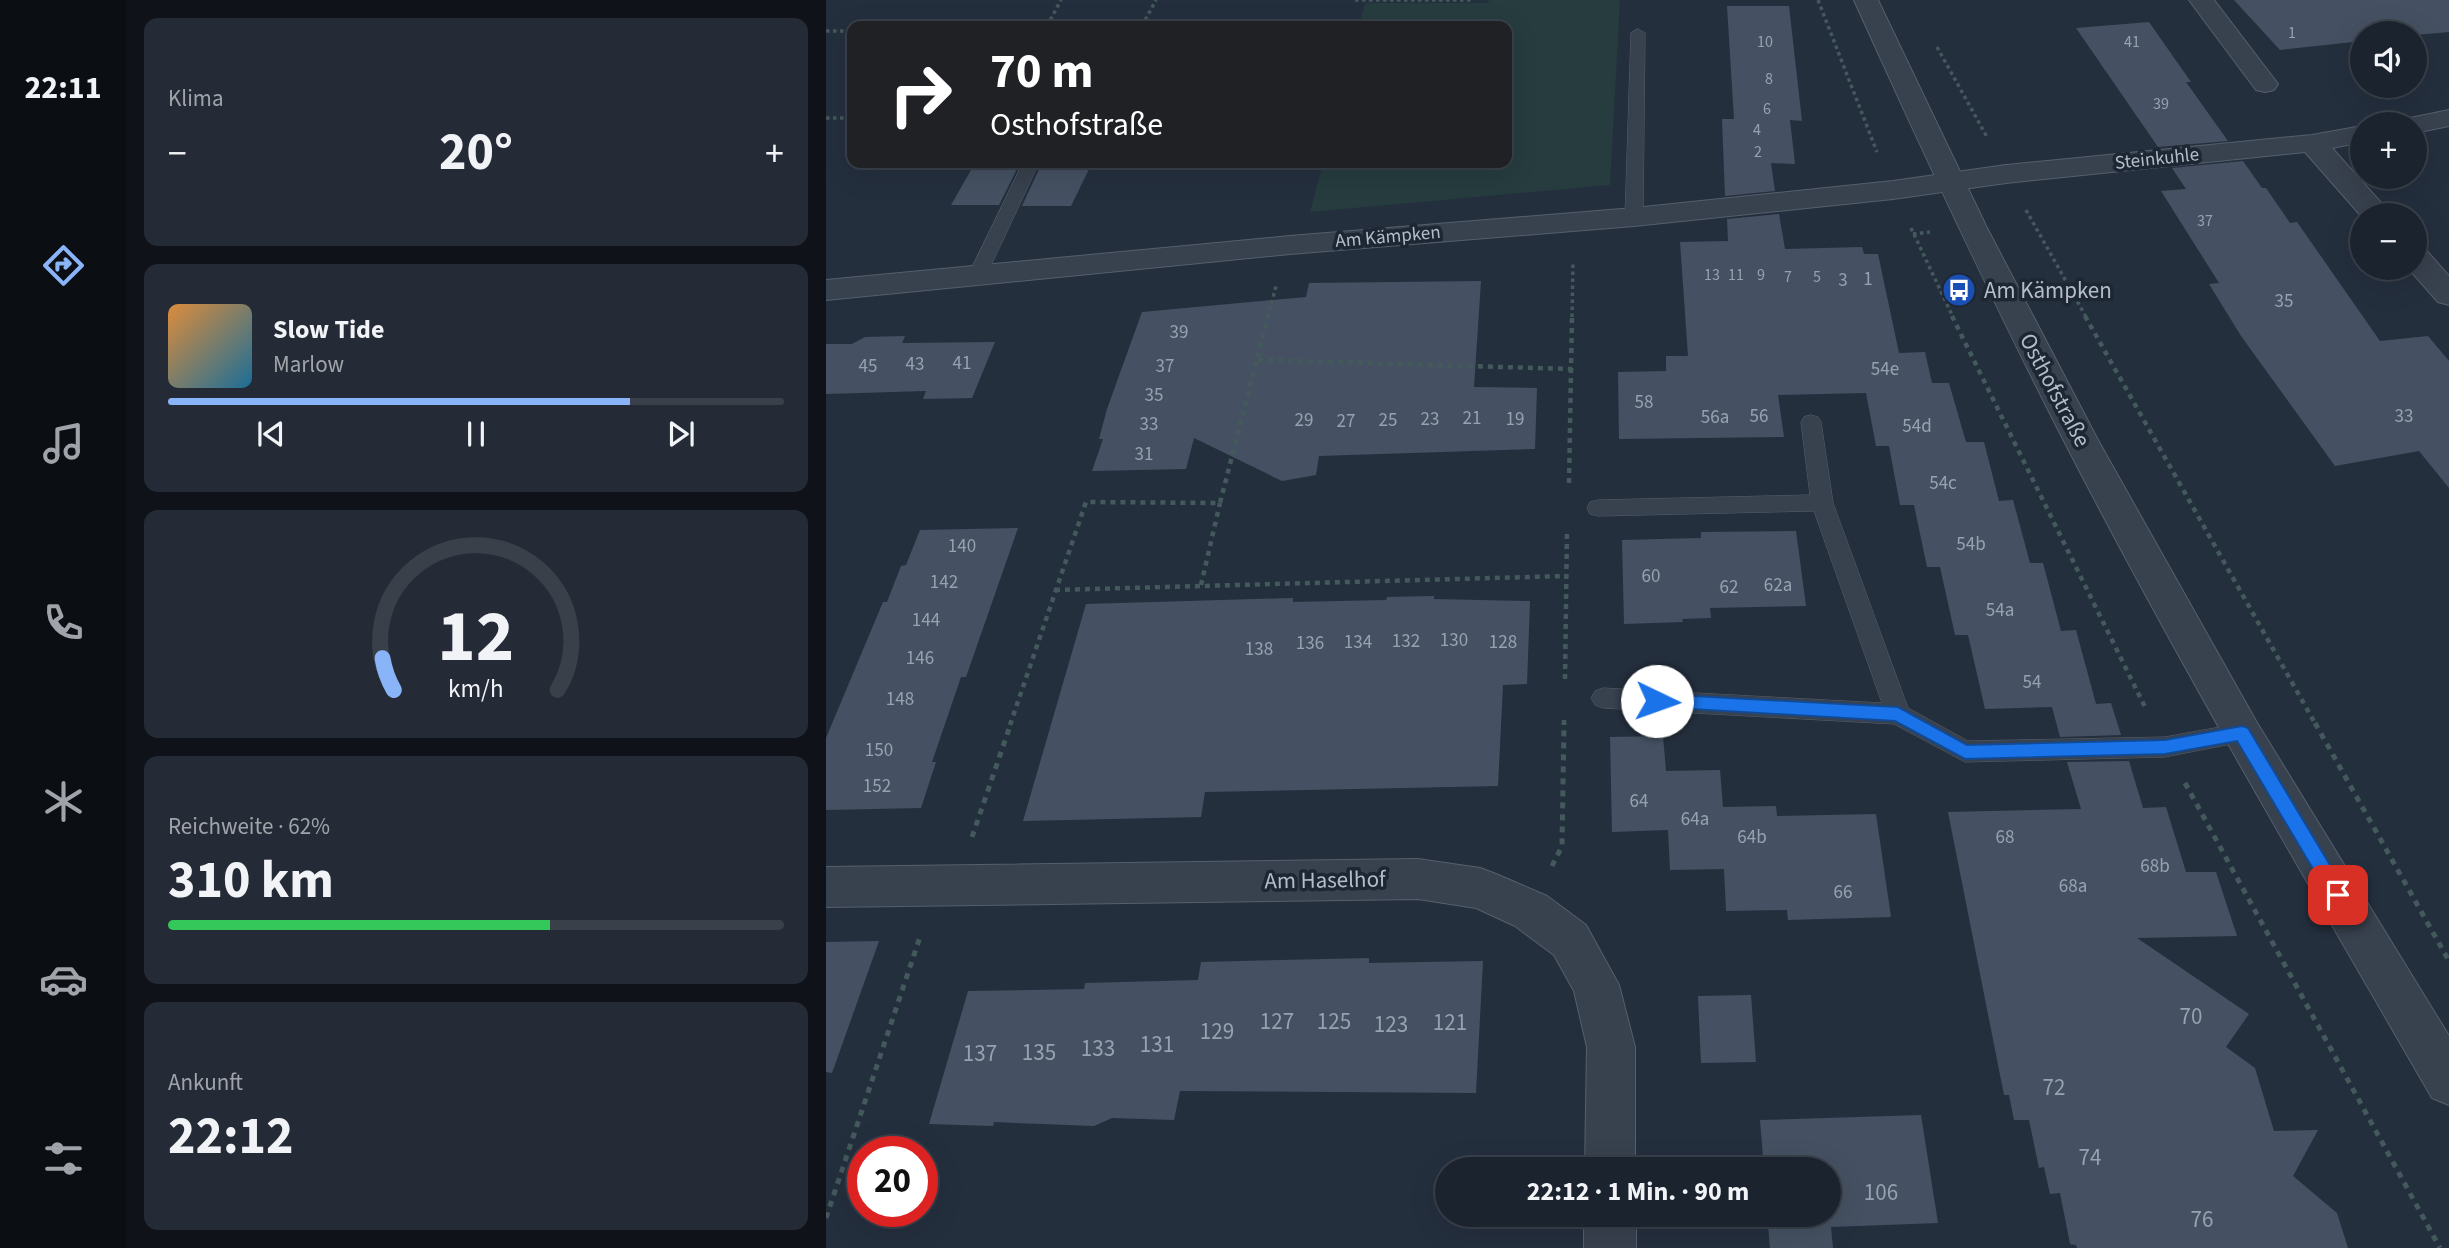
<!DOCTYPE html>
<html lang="de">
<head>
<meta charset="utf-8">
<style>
  body { margin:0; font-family:"Source Sans 3",sans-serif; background:#242b36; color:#f1f3f6; height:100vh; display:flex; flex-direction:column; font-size:26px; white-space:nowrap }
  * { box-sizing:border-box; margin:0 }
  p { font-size:23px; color:#a0a4aa }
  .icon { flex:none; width:38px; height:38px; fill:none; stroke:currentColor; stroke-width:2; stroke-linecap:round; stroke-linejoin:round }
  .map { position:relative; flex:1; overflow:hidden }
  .drawer { display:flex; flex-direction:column; gap:18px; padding:18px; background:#0f1319; width:700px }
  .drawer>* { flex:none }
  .banner { position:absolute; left:21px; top:21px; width:665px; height:147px; border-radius:14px; box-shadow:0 7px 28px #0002,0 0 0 2px #39404a; background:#202124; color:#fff; overflow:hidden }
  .tools { position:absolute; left:1524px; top:21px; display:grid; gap:14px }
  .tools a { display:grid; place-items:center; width:77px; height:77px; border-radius:50%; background:#1b232e; box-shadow:0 7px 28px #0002,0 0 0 2px #39404a; font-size:35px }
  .speed { position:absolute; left:21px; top:1136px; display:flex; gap:14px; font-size:35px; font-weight:700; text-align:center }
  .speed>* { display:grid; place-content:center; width:91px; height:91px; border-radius:50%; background:#1b232e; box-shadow:0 7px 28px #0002,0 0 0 2px #39404a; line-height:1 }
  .speed .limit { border:10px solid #d22; background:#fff; color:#111 }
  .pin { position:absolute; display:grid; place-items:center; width:60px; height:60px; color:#fff; margin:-30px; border-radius:14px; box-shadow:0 4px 10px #0006 }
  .me { position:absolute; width:77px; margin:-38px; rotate:93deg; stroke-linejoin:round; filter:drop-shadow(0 0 5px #0008) }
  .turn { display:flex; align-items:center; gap:24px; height:147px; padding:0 28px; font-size:32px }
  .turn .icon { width:91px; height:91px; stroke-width:2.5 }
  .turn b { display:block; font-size:49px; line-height:60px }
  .big { font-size:52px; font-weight:700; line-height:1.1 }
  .drawer .card { flex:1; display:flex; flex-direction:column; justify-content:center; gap:10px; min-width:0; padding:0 24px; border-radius:14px; background:#242b36 }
  .drawer .dial { align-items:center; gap:0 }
  .dial svg { height:182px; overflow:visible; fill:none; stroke:#39404a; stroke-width:7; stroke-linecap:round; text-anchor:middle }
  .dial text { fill:#f1f3f6; stroke:none }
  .song { display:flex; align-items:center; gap:21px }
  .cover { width:84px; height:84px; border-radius:10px; background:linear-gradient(135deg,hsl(30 70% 55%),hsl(200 70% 35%)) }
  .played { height:7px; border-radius:4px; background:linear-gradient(90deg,#8ab4f8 75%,#39404a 75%) }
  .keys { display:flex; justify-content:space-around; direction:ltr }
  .heat { display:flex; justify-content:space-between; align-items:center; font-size:38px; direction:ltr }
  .charge { height:10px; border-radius:5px; background:linear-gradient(90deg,#34c759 62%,#39404a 0) }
  .trip { position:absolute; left:609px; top:1157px; width:406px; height:70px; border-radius:35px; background:#1b232e; box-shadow:0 7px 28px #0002,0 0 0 2px #39404a; font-weight:700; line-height:70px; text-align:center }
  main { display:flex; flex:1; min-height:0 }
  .dock { display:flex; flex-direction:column; width:126px; justify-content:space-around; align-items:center; background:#0b0e12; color:#a0a4aa }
  .dock .icon { width:49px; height:49px }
  .dock .active { color:#8ab4f8 }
  .dock b { font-size:32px; color:#f1f3f6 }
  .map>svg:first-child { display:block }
</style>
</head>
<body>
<main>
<nav class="dock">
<b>22:11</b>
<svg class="icon active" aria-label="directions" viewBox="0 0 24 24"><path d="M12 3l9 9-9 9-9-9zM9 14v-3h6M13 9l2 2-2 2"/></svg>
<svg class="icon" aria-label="music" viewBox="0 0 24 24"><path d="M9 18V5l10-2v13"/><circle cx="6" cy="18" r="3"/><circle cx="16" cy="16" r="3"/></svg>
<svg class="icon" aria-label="phone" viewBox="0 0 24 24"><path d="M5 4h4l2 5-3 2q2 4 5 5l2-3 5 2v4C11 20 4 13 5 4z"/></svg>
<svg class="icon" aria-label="climate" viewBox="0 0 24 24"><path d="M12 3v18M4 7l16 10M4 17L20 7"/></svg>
<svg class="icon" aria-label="car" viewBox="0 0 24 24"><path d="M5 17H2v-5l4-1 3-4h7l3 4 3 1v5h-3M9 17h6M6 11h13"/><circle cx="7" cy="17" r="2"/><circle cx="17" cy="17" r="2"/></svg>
<svg class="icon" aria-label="filters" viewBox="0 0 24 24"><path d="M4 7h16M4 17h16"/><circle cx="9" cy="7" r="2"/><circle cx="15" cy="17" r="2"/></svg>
</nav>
<section class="drawer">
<div class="card"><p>Klima</p>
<div class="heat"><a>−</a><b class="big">20°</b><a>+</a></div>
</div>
<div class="card">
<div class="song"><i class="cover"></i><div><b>Slow Tide</b><p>Marlow</p></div></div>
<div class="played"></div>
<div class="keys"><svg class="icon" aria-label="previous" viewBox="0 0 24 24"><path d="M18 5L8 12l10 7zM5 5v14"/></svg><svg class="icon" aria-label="pause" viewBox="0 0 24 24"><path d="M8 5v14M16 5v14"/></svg><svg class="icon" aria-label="next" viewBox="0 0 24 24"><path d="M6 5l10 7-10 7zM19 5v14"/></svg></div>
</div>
<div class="card dial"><svg viewBox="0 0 100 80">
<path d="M14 69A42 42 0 1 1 86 69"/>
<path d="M14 69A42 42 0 0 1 9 55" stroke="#8ab4f8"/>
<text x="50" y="56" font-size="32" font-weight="700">12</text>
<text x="50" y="72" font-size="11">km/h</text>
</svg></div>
<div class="card"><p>Reichweite · 62%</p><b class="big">310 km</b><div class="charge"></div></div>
<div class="card"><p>Ankunft</p><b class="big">22:12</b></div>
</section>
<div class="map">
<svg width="1623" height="1248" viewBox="0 0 1623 1248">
  <rect width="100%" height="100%" fill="#242f3e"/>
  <!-- green -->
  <polygon fill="#263c3f" points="663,0 794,0 784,185 484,212 497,163 681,163 681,26 533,26 539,3 662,3"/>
  <!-- building -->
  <g fill="#455162">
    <polygon points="1408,0 1623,0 1623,32 1589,35 1589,33 1536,33 1536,41 1454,50"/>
    <polygon points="901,6 963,6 976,121 964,120 969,164 945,163 949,191 899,196 896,119 908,119"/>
    <polygon points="1323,22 1365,82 1360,82 1402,141 1332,147 1250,28"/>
    <polygon points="1417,161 1436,188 1440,188 1464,223 1471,222 1554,341 1602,336 1623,361 1623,488 1593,451 1509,466 1415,336 1383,284 1393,283 1335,191 1360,189 1346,168"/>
    <polygon points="149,163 194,163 173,205 125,205"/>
    <polygon points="216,163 266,163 245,206 196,206"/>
    <polygon points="953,214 959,249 1036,247 1038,254 1052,254 1073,353 1099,352 1106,383 1123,383 1140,442 1158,442 1173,501 1187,500 1204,563 1217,563 1235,631 1250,630 1270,704 1285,703 1295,735 1234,737 1226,707 1159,709 1142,635 1129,635 1114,567 1101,567 1088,505 1074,505 1063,446 1050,446 1040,393 952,395 958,437 793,439 792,372 840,371 840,356 862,356 854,242 902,241 901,219"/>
    <polygon points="655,281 648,387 711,388 709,449 493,456 490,475 456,481 368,438 360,469 266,471 277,439 273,439 281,409 316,312 480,297 483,283"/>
    <polygon points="79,336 76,343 169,342 146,398 97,399 100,391 0,394 0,344 26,344 39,337"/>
    <polygon points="192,528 140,677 135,677 106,762 110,762 95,808 0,810 0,738 57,602 61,602 75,566 80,565 94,530"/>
    <polygon points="970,531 980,606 884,608 885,618 856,619 857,622 798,624 796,540 875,538 875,532"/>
    <polygon points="608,596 608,599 704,601 701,684 677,685 672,786 379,792 375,817 197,821 260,604 467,598 467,602 560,600 561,597"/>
    <polygon points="837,736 840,771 894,770 897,807 950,806 951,816 1050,814 1065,917 962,920 961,910 900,911 898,869 844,870 842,830 786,832 784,737"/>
    <polygon points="1303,761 1317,808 1340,807 1360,872 1390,872 1411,936 1311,938 1423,1014 1400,1047 1429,1068 1448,1131 1492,1130 1467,1176 1511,1213 1522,1248 1251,1248 1250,1245 1244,1244 1234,1193 1224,1194 1218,1167 1213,1168 1203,1120 1188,1120 1183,1095 1178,1095 1122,812 1255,809 1241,762"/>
    <polygon points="53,941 6,1073 0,1072 0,942"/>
    <polygon points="543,958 543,963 657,961 650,1093 354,1091 348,1120 286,1118 268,1126 168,1122 167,1126 103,1124 142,991 258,989 259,983 372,980 375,962"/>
    <polygon points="925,995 930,1062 875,1063 872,996"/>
    <polygon points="1095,1115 1112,1223 1005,1227 1007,1248 944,1248 941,1214 1003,1214 1003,1169 938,1169 934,1120"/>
  </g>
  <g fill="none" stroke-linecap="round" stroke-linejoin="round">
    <defs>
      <g id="service">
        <polygon points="812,29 819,33 817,217 808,222 799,217 805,33"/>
        <polygon points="197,163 213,163 161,274 152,280 146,278 143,274"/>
        <polygon points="985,415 992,417 995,422 1007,503 1082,708 1142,741 1339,737 1416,723 1425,726 1428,733 1425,740 1339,757 1139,762 1068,724 777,708 769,705 765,698 769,691 777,688 1056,703 988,511 772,516 764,514 761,508 764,502 772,500 984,495 975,422 978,417"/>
      </g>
      <g id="minor">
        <polygon points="1363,0 1388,0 1452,84 1448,90 1439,92 1430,90"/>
        <polygon points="1623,110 1623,126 1589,133 1589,124 1576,124 1579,119"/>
        <polygon points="1536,126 1536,142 1506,148 1566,215 1536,217 1479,152 1180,183 1067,199 808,226 464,254 0,300 0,280 464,236 808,208 1067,181 1180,165 1486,135"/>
        <polygon points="1589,247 1600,250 1623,276 1623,305 1612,302 1582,268 1589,268"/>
        <polygon points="592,859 654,868 670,874 721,896 760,925 793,985 809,1047 809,1169 759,1169 761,1047 748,991 728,955 689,926 650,908 592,899 0,907 0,867"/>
        <rect x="758" y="1214" width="52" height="34"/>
      </g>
      <path id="tertiary" d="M1028 0H1052L1161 228 1273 442 1430 721 1623 1036V1105L1606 1098C1480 880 1352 663 1237 439 1163 295 1095 148 1028 0Z"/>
    </defs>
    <!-- service casing -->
    <use href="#service" stroke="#565f6c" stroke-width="1"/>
    <!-- minor casing -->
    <use href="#minor" stroke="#565f6c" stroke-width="2"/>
    <!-- tertiary casing -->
    <use href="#tertiary" stroke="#565f6c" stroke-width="2"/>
    <!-- path-far2 -->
    <g stroke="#44595c" stroke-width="3.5" stroke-dasharray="3.5 3.5" stroke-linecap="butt">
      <polyline points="529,0 645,0"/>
      <polyline points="992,0 1051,152"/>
      <polyline points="221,26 235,0"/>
      <polyline points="316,26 330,0"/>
      <polyline points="0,31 26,31"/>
      <polyline points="1111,47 1161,137"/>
      <polyline points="0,118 26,118"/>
      <polyline points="1200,210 1260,317"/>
      <polyline points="1085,228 1127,317"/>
      <polyline points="1087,234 1104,232"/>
      <polyline points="442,317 450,286"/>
      <polyline points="746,317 747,261"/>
    </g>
    <!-- path-far1 -->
    <g stroke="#44595c" stroke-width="4.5" stroke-dasharray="5 5" stroke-linecap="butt">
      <polyline points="1126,316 1319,707"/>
      <polyline points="1259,316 1490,725"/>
      <polyline points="432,360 746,369"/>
      <polyline points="743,483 746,316"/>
      <polyline points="375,585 394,503"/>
      <polyline points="229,590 740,576"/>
      <polyline points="739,679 741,530"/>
      <polyline points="184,725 260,502 394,503 442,316"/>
      <polyline points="738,725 738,716"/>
    </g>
    <!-- path -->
    <g stroke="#44595c" stroke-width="5" stroke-dasharray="6 6" stroke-linecap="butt">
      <polyline points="1489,723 1623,961"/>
      <polyline points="1359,783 1614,1248"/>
      <polyline points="146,837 185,723"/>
      <polyline points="726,866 736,846 738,723"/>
      <polyline points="0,1218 94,937"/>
    </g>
    <!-- service -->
    <use href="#service" fill="#38414e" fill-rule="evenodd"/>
    <!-- minor -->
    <use href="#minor" fill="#38414e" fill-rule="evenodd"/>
    <!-- tertiary -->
    <use href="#tertiary" fill="#38414e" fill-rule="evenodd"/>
  </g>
  <!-- route -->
  <polygon fill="#1a73e8" stroke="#114b97" stroke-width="2" points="831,694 1072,707 1141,745 1339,740 1416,726 1422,728 1522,895 1519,901 1512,904 1506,901 1411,741 1339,754 1139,759 1069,721 831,707 825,705 822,701 825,696"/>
  <!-- icons -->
  <defs>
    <symbol id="bus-disc" viewBox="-11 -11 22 22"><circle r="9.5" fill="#1a4fb4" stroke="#1d2633"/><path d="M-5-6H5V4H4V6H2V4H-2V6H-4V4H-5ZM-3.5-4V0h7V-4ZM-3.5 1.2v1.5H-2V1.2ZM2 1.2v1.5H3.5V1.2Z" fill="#fff"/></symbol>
  </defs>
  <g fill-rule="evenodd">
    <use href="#bus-disc" x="1114" y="271" width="38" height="38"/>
  </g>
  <g text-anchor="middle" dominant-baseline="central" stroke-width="7" stroke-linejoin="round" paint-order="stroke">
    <!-- far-number labels -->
    <g font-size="16" fill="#98a1af">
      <text x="1466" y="33">1</text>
      <text x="939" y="42">10</text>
      <text x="1306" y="42">41</text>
      <text x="943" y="79">8</text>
      <text x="1335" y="104">39</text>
      <text x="941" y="109">6</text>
      <text x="931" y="130">4</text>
      <text x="932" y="152">2</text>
      <text x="1379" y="221">37</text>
      <text x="886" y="275">13</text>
      <text x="910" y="275">11</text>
      <text x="935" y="275">9</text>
      <text x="962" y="277">7</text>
      <text x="991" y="277">5</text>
    </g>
    <!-- far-street labels -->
    <g font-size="19" fill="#b4bcc9" stroke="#1d2633">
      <text transform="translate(1331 159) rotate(-6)">Steinkuhle</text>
      <text transform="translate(562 237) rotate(-5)">Am Kämpken</text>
    </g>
    <!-- number labels -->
    <g font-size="19" fill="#98a1af">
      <text x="1042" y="279">1</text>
      <text x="1017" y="280">3</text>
      <text x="1458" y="301">35</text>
      <text x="353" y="332">39</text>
      <text x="136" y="363">41</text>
      <text x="89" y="364">43</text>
      <text x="42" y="366">45</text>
      <text x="339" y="366">37</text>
      <text x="1059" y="369">54e</text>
      <text x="328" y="395">35</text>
      <text x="818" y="402">58</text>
      <text x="933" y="416">56</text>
      <text x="1578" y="416">33</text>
      <text x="889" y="417">56a</text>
      <text x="646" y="418">21</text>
      <text x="604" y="419">23</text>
      <text x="689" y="419">19</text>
      <text x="478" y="420">29</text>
      <text x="562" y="420">25</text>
      <text x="520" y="421">27</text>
      <text x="323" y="424">33</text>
      <text x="1091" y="426">54d</text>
      <text x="318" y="454">31</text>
      <text x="1117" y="483">54c</text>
      <text x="1145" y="544">54b</text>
      <text x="136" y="546">140</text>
      <text x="825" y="576">60</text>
      <text x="118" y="582">142</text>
      <text x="952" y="585">62a</text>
      <text x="903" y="587">62</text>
      <text x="1174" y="610">54a</text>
      <text x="100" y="620">144</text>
      <text x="628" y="640">130</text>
      <text x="580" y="641">132</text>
      <text x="532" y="642">134</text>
      <text x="677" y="642">128</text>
      <text x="484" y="643">136</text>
      <text x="433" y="649">138</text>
      <text x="94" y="658">146</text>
      <text x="1206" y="682">54</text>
      <text x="74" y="699">148</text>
      <text x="53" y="750">150</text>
      <text x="51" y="786">152</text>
      <text x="813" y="801">64</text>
      <text x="869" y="819">64a</text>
      <text x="926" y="837">64b</text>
      <text x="1179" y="837">68</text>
      <text x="1329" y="866">68b</text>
      <text x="1247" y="886">68a</text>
      <text x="1017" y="892">66</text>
    </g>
    <!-- poi labels -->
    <g font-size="23" fill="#b4bcc9" stroke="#1d2633" text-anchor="start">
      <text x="1158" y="290">Am Kämpken</text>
    </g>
    <!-- street labels -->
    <g font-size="23" fill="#b4bcc9" stroke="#1d2633">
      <text transform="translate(1229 390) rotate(62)">Osthofstraße</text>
      <text transform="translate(499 880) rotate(-1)">Am Haselhof</text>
    </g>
    <!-- near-number labels -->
    <g font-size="23" fill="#98a1af">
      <text x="1365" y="1016">70</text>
      <text x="451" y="1021">127</text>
      <text x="508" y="1021">125</text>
      <text x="624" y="1022">121</text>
      <text x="565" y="1024">123</text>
      <text x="391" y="1031">129</text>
      <text x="331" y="1044">131</text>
      <text x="272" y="1048">133</text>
      <text x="213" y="1052">135</text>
      <text x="154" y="1053">137</text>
      <text x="1228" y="1087">72</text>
      <text x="1264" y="1157">74</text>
      <text x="1055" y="1192">106</text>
      <text x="1376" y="1219">76</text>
    </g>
  </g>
</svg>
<div class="tools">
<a><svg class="icon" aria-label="sound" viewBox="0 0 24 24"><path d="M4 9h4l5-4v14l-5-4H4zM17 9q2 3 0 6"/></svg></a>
<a>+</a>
<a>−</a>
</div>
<div class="speed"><div class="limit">20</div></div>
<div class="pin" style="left:1512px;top:895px;background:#d93025"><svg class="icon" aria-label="arrive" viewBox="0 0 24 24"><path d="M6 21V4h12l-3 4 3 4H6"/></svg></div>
<svg class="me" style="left:831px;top:701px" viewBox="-20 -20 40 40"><circle r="19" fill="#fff"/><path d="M0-13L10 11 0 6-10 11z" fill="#1a73e8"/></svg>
<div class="trip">22:12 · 1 Min. · 90 m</div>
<div class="banner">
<div class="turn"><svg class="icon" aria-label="right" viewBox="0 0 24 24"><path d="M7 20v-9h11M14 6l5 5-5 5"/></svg><div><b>70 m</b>Osthofstraße</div></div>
</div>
</div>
</main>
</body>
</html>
